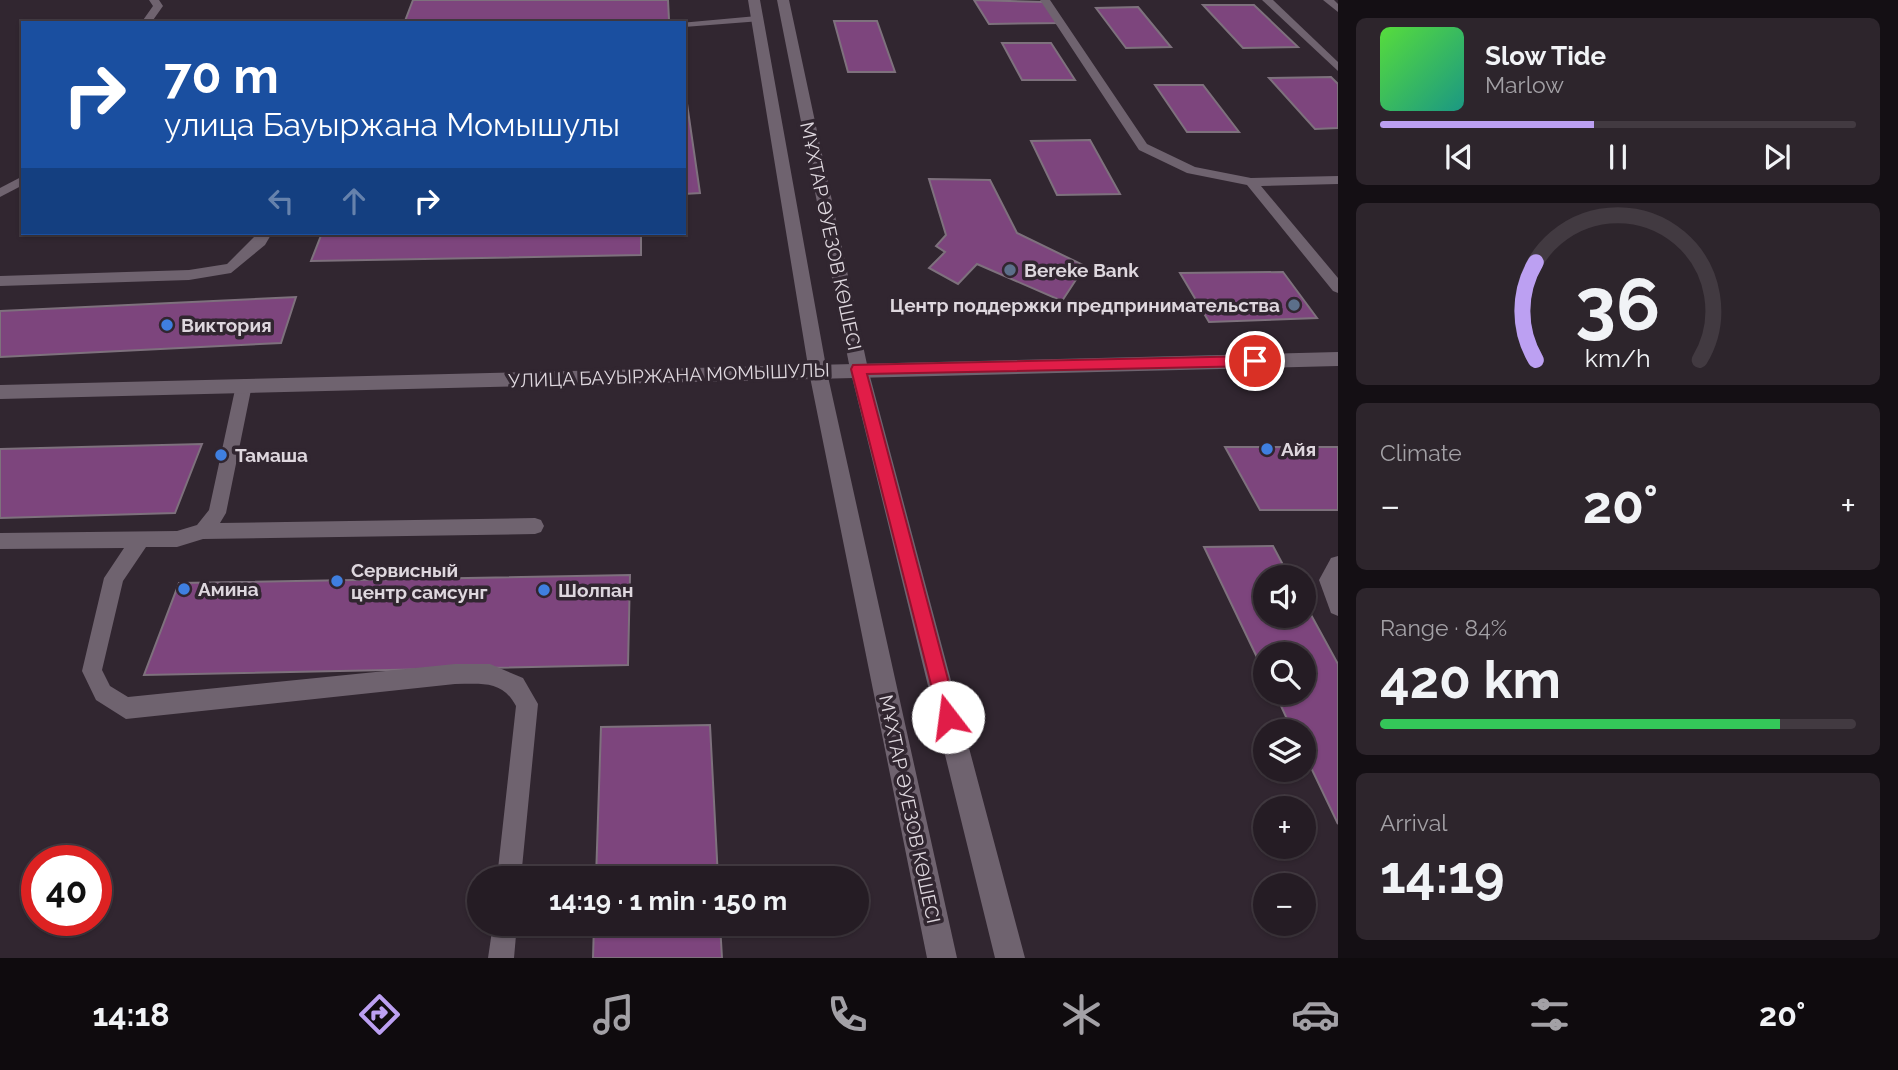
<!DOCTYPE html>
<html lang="en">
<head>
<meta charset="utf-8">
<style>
  body { margin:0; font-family:Raleway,sans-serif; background:#2d252c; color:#f1f3f6; height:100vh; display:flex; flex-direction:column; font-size:26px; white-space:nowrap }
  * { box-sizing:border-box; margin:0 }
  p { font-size:23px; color:#a3a1a6 }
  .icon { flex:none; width:38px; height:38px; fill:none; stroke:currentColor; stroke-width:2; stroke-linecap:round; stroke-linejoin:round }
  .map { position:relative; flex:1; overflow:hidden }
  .details { display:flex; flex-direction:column; gap:18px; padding:18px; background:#140f14; width:560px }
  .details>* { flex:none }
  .guide { position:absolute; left:21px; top:21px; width:665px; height:214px; border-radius:0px; box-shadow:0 2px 5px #0004,0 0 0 2px #423a41; background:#1a4fa0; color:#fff; overflow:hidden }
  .controls { position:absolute; left:1253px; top:565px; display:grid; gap:14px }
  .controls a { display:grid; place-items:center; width:63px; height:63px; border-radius:50%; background:#251c24; box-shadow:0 2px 5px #0004,0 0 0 2px #423a41; font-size:35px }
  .speed { position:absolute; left:21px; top:845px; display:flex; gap:14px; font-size:35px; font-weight:700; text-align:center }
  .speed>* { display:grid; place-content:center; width:91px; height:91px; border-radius:50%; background:#251c24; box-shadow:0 2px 5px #0004,0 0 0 2px #423a41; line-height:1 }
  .speed .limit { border:10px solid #d22; background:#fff; color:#111 }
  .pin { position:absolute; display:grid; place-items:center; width:60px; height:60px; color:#fff; margin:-30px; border:4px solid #fff; border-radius:50%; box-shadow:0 2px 7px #0007 }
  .me { position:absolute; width:77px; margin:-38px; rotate:345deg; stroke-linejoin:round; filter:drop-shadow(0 0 5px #0008) }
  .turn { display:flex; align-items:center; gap:24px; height:147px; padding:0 28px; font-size:32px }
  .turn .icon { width:91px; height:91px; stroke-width:2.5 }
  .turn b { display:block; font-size:49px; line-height:60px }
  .lanes { display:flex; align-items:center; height:66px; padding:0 28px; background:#0003; justify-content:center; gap:35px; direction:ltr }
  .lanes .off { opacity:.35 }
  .big { font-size:52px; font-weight:700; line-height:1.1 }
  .details .card { flex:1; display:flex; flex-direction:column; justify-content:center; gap:10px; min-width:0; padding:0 24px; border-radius:10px; background:#2d252c }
  .details .dial { align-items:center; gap:0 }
  .dial svg { height:182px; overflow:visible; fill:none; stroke:#423a41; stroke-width:7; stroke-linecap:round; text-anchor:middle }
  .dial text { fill:#f1f3f6; stroke:none }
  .song { display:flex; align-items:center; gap:21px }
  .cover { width:84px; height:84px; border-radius:10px; background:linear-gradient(135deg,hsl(110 70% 55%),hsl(170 70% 35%)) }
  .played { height:7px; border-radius:4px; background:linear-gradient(90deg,#bca0f2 45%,#423a41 45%) }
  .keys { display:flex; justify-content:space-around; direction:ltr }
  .heat { display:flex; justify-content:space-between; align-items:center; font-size:38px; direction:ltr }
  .charge { height:10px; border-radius:5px; background:linear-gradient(90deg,#34c759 84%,#423a41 0) }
  .trip { position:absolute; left:467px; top:866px; width:402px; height:70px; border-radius:35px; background:#251c24; box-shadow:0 2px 5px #0004,0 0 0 2px #423a41; font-weight:700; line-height:70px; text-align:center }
  .menu { display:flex; height:112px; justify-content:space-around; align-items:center; background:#0f0b0e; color:#a3a1a6 }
  .menu .icon { width:49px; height:49px }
  .menu .selected { color:#bca0f2 }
  .menu b { font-size:32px; color:#f1f3f6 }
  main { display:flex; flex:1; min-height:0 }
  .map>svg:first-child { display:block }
</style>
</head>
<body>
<main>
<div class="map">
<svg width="1338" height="958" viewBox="0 0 1338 958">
  <rect width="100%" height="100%" fill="#312630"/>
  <!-- building -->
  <g fill="#7d457d" stroke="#7e717d" stroke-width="2">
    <polygon points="413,0 668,0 669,20 405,21"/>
    <polygon points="974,0 1045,2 1060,23 989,24"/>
    <polygon points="1203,5 1254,5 1298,47 1243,48"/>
    <polygon points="1138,7 1171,47 1126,48 1096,8"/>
    <polygon points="834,21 877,21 895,72 848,72"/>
    <polygon points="1002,43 1051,43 1075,80 1022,80"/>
    <polygon points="1331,77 1338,84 1338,128 1315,129 1269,78"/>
    <polygon points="684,83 700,193 684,194"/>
    <polygon points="1155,85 1203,85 1239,132 1187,132"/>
    <polygon points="1090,140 1120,194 1057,195 1031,141"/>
    <polygon points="929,179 990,180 1017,233 1085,266 1062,301 977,264 958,284 929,268 945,252 936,246 946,235"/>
    <polygon points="322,233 641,233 641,255 311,261"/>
    <polygon points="1283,272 1317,318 1209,322 1180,273"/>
    <polygon points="296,297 281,343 0,357 0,311"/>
    <polygon points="202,444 175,513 0,518 0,449"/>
    <polygon points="1225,447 1338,447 1338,510 1260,510"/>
    <polygon points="1273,546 1290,578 1265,578 1265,616 1304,616 1304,602 1338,664 1338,824 1304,753 1304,732 1293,732 1275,693 1304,693 1304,654 1265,654 1265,674 1204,547"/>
    <polygon points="630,575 628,665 144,675 179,583"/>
    <polygon points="710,725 718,878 596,878 601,727"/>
    <polygon points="594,924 720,924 722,958 593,958"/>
  </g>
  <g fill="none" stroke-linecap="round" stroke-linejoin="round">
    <!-- service -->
    <g fill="#6f636f" fill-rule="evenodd">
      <polygon points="149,0 159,0 163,6 151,23 141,23 153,6"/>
      <polygon points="1040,0 1050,0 1147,144 1195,167 1251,178 1338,176 1338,184 1261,186 1338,278 1338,293 1333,291 1247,185 1187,173 1139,150"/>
      <polygon points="1262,0 1273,0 1338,62 1338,71"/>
      <polygon points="1323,0 1334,0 1338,4 1338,12"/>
      <polygon points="757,16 761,17 761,21 684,27 684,23 680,23"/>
      <polygon points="23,176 23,185 0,197 0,188"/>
      <polygon points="258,233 272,233 265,245 231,273 189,280 0,286 0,276 189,270 227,264"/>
      <path d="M244 379 252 385 226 513 220 523 535 518 541 520 544 526 541 532 535 534 203 539 177 547H146L123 581 102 670 110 686 128 697 455 664H490L523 678 538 704 521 878H497L516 706C502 680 482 684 455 684L126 719 96 700 82 671 104 578 124 548 0 549V533L177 531 197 525 209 510 236 385Z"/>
      <polygon points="1338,556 1338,616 1331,613 1319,580 1331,558"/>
      <polygon points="493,924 517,924 514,958 488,958"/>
    </g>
    <!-- minor -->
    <polygon fill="#6f636f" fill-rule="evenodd" points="1338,352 1338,366 0,399 0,385"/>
    <!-- tertiary -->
    <g fill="#6f636f" fill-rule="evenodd">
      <polygon points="748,0 760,0 827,372 957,958 927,958 809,372"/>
      <polygon points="777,0 789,0 868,369 1025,958 995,958 850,369"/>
    </g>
  </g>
  <!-- route -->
  <polygon fill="#e11d48" stroke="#92132f" stroke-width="2" points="1255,356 1263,361 1255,366 867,374 958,717 955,724 948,727 941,724 851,369 853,365"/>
  <!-- markers -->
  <g fill="#5c6f8a" stroke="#312630" stroke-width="2.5">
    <circle cx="1010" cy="270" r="7"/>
    <circle cx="1294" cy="305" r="7"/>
  </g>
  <g fill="#3f7fe0" stroke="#312630" stroke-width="2.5">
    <circle cx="167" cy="325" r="7"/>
    <circle cx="1267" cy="449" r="7"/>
    <circle cx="221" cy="455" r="7"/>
    <circle cx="337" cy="581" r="7"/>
    <circle cx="184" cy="589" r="7"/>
    <circle cx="544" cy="590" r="7"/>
  </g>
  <g text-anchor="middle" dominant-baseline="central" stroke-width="7" stroke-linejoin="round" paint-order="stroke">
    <!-- street labels -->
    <g font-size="19" fill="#ded7de" stroke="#312630">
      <text transform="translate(831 236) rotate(78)">МҰХТАР ӘУЕЗОВ КӨШЕСІ</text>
      <text transform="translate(669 375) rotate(-2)">УЛИЦА БАУЫРЖАНА МОМЫШУЛЫ</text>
      <text transform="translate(910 809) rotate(78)">МҰХТАР ӘУЕЗОВ КӨШЕСІ</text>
    </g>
    <!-- poi labels -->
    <g font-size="19" font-weight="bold" fill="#ded7de" stroke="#312630" text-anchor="start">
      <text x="1024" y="270">Bereke Bank</text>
      <text x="1280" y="305" text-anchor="end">Центр поддержки предпринимательства</text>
      <text x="181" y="325">Виктория</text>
      <text x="1281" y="449">Айя</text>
      <text x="235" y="455">Тамаша</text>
      <text x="351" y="570">Сервисный<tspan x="351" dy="22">центр самсунг</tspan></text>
      <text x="198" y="589">Амина</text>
      <text x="558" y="590">Шолпан</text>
    </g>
  </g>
</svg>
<div class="controls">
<a><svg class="icon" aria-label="sound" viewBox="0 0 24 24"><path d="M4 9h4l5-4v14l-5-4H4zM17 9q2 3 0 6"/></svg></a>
<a><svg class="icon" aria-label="search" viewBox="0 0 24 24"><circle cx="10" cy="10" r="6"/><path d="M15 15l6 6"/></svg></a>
<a><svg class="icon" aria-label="layers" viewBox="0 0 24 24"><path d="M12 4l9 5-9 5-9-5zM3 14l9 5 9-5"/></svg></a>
<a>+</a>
<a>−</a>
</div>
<div class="speed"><div class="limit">40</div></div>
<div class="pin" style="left:1255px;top:361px;background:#d93025"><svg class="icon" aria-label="arrive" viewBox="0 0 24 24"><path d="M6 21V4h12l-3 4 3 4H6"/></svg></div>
<svg class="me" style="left:948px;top:717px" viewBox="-20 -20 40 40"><circle r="19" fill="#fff"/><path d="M0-13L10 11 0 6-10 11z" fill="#e11d48"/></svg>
<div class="trip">14:19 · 1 min · 150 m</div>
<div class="guide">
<div class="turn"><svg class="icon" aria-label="right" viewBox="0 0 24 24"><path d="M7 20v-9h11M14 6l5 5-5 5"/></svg><div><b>70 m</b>улица Бауыржана Момышулы</div></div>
<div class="lanes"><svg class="icon off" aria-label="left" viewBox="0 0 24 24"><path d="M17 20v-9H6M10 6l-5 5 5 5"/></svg><svg class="icon off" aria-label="ahead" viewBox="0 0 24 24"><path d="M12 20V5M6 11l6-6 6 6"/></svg><svg class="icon" aria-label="right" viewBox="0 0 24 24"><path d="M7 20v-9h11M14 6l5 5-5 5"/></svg></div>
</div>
</div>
<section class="details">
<div class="card">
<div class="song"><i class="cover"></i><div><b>Slow Tide</b><p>Marlow</p></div></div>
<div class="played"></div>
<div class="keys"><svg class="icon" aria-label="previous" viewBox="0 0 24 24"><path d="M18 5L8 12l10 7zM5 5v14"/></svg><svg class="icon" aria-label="pause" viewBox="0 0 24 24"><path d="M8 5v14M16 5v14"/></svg><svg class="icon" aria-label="next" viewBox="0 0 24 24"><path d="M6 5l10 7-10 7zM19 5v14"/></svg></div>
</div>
<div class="card dial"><svg viewBox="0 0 100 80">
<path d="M14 69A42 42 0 1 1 86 69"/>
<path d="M14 69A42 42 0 0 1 14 26" stroke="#bca0f2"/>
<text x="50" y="56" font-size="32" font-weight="700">36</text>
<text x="50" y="72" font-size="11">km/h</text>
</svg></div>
<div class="card"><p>Climate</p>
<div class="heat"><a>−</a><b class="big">20°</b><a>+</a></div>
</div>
<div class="card"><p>Range · 84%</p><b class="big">420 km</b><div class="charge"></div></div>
<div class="card"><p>Arrival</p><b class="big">14:19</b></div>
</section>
</main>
<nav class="menu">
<b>14:18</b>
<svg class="icon selected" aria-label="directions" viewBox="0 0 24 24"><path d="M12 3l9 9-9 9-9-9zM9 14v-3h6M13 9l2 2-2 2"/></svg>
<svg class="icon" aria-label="music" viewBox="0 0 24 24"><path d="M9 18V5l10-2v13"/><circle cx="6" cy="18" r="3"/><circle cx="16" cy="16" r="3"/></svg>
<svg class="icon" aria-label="phone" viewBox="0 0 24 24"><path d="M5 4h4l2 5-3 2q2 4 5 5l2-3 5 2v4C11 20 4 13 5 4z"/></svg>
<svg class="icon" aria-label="climate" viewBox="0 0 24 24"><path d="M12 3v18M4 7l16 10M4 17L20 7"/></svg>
<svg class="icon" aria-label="car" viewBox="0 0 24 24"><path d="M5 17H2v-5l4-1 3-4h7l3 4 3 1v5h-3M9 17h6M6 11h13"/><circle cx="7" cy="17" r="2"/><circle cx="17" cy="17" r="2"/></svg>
<svg class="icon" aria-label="filters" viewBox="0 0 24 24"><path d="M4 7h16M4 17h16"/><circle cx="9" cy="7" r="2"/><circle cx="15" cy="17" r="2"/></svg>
<b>20°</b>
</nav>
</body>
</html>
